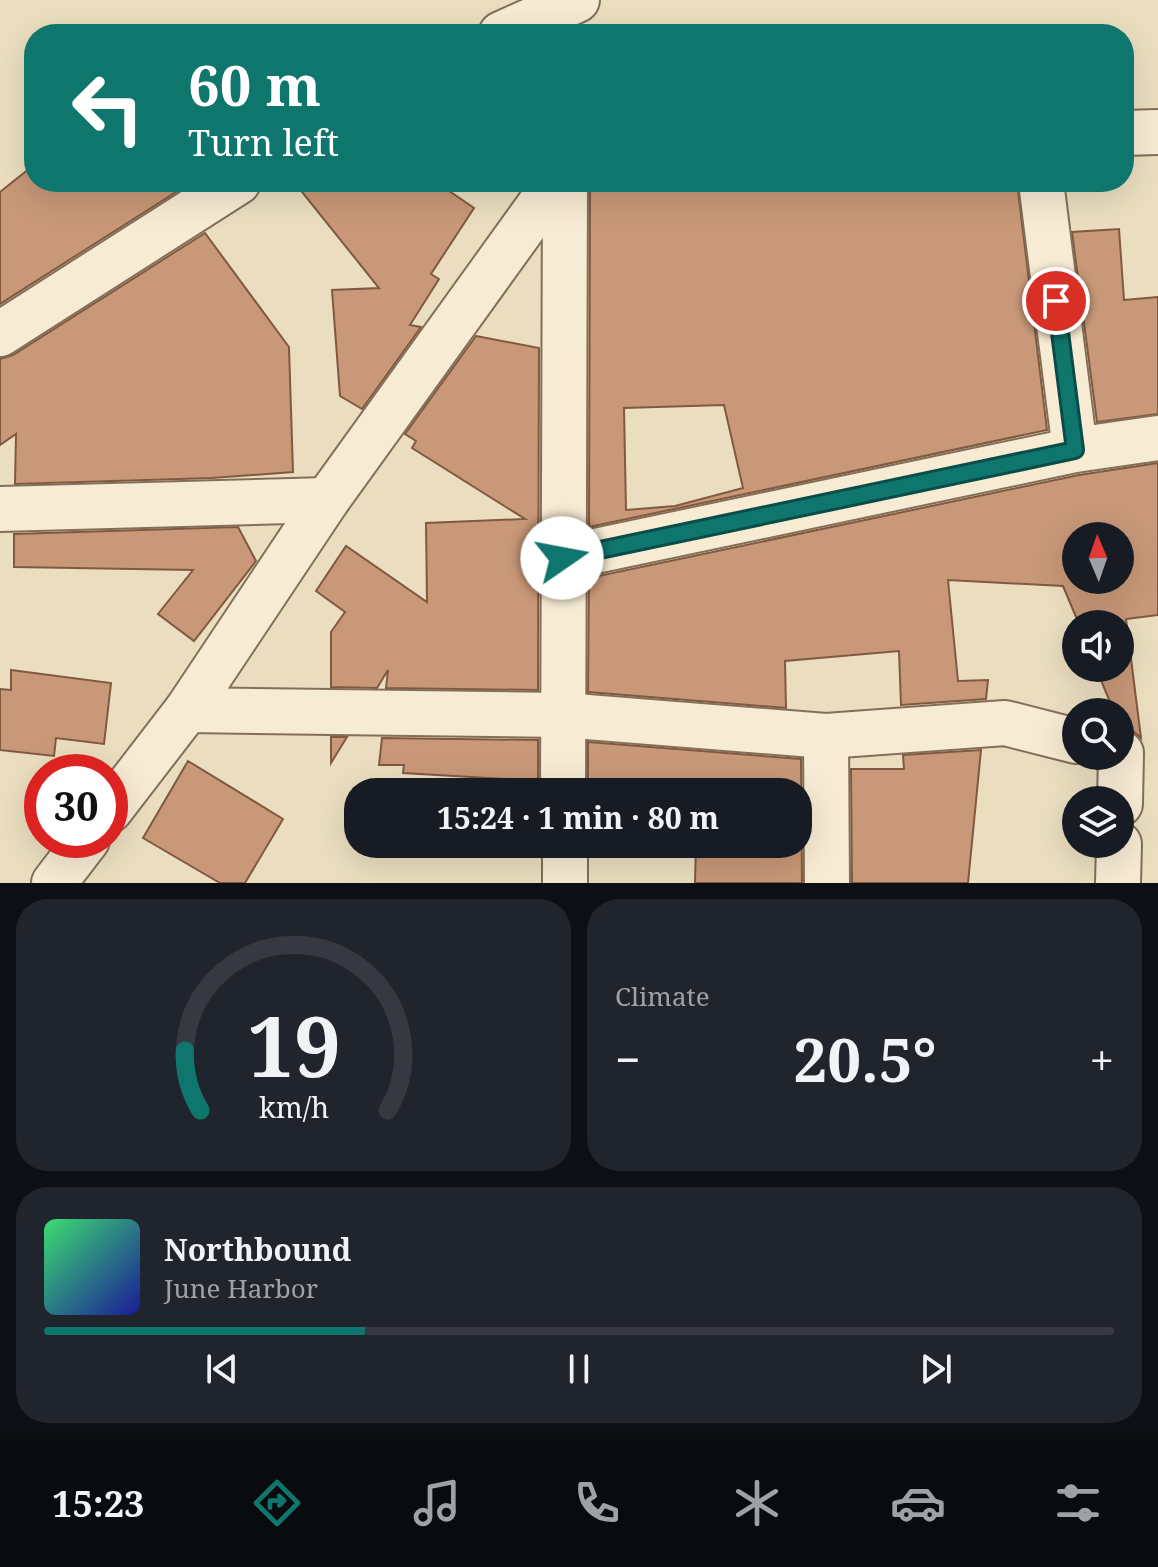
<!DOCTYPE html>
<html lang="en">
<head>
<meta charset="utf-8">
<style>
  body { margin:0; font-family:"Noto Serif",serif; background:#20242c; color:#f1f3f6; height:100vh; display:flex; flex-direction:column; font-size:30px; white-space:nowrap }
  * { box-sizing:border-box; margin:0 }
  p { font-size:26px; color:#9ea1a6 }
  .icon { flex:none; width:44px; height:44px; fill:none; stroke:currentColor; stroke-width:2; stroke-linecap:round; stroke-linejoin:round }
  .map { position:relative; height:883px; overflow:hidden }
  .sheet { display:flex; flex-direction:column; gap:16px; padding:16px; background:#0d0f14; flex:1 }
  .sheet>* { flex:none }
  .hud { position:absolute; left:24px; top:24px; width:1110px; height:168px; border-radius:32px; box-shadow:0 8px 32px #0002; background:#0f766e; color:#fff; overflow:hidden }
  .needle { width:52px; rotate:358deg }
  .buttons { position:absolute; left:1062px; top:522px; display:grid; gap:16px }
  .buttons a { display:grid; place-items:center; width:72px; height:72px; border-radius:50%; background:#171b24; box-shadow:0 8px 32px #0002; font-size:40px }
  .speed { position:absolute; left:24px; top:754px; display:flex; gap:16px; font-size:40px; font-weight:700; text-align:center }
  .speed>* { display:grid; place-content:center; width:104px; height:104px; border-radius:50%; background:#171b24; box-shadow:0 8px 32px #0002; line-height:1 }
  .speed .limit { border:12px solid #d22; background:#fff; color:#111 }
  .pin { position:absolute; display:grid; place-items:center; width:68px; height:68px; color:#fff; margin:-34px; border:4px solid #fff; border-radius:50%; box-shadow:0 2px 8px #0007 }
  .me { position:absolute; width:88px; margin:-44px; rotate:78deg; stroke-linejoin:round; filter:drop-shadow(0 0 6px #0008) }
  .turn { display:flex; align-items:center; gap:28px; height:168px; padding:0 32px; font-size:36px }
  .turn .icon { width:104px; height:104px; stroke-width:2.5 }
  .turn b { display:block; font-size:56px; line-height:68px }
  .big { font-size:60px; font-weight:700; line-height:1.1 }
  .sheet .card { flex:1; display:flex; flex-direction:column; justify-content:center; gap:12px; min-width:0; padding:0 28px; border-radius:32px; background:#20242c }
  .sheet .dial { align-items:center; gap:0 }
  .dial svg { height:208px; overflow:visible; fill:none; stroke:#363941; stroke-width:7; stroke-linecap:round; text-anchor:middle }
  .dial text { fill:#f1f3f6; stroke:none }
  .song { display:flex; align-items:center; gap:24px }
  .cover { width:96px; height:96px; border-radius:12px; background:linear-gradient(135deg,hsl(140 70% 55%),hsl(240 70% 35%)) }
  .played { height:8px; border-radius:4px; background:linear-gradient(90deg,#0f766e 30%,#363941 30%) }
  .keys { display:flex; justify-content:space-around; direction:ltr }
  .heat { display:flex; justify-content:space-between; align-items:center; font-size:44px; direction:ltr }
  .sheet .tiles { flex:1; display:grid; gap:16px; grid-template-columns:1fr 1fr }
  .card:last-child { grid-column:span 2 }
  .trip { position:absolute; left:344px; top:778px; width:468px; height:80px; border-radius:32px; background:#171b24; box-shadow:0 8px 32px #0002; font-weight:700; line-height:80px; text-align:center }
  .dock { display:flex; height:128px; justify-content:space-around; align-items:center; background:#090b0e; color:#9ea1a6 }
  .dock .icon { width:56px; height:56px }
  .dock .selected { color:#0f766e }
  .dock b { font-size:36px; color:#f1f3f6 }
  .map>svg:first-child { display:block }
</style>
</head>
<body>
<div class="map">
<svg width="1158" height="883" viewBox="0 0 1158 883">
  <rect width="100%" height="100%" fill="#ebdec0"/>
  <!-- building -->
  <g fill="#c89878" stroke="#815940" stroke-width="2" fill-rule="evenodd">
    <polygon points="30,168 34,172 34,182 168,182 176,192 0,304 0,192"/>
    <polygon points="294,182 436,182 474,208 431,274 439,279 410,325 421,327 362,409 340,396 332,290 379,288"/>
    <path d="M709 182H1017L1047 430 589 527 590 188 709 184ZM724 405 743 488 675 506 626 510 624 408Z"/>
    <polygon points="1119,229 1124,300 1158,297 1158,414 1097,422 1072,232"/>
    <polygon points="205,233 289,347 293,472 212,478 15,484 16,434 0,445 0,359 13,355"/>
    <polygon points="476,336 539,348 538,690 386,688 388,670 377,688 331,687 331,632 345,612 316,591 346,546 427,602 426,523 525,519 412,448 416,441 405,434"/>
    <path d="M1158 463V615L1126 619 1141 738 1133 731 1120 728V712H1114L1096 668H1120V624H1079L1063 586 948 580 958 681 988 680 986 699 901 705 899 651 785 661 786 708 588 692 589 578 1079 475ZM1076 536H1120V580H1076Z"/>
    <polygon points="238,527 256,561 194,641 158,614 193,570 14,567 14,534"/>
    <polygon points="11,670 111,683 104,744 56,738 54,756 0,750 0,689 11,690"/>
    <polygon points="331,737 347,737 331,763"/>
    <polygon points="382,738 538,740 538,781 403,773 404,765 379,765"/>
    <polygon points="588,742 801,759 802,883 695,883 696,844 798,844 798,792 697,792 697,790 588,784"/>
    <polygon points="981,750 968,883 852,883 851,769 904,769 903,755"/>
    <polygon points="188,761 283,819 245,883 220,883 143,838"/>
  </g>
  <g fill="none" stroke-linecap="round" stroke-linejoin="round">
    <defs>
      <g id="street">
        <polyline points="501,34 577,0"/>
        <polyline points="1124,133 1158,132"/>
        <polyline points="1041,182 1075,450"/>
        <polyline points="0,334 238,182"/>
        <polyline points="0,509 327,500"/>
        <polyline points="562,558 1075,450 1158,438"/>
        <polyline points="187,710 562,715 826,736 1005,723 1076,741"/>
        <polyline points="826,736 827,883"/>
        <polyline points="563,792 565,182"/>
        <polyline points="1120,804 1121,753"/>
        <polyline points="110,810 187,710 327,500 556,182"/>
        <polyline points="565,844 565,883"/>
        <polyline points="54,883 87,840"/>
        <polyline points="1118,883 1119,844"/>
      </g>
    </defs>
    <!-- street casing -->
    <use href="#street" stroke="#836f59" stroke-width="48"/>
    <!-- street -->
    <use href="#street" stroke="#f7ebd3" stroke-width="44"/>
  </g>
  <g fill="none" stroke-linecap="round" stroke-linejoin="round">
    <defs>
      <polyline id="route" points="562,558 1075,450 1056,301"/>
    </defs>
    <!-- route casing -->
    <use href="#route" stroke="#0a4d48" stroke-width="20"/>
    <!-- route -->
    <use href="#route" stroke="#0f766e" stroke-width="14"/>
  </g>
</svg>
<div class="buttons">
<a><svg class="needle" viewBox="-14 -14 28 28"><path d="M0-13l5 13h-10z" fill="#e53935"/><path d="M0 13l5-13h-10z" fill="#9ea1a6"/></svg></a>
<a><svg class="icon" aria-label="sound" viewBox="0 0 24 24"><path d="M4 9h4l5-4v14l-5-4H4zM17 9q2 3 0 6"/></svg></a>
<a><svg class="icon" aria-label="search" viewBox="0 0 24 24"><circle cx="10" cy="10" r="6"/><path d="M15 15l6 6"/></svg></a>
<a><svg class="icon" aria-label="layers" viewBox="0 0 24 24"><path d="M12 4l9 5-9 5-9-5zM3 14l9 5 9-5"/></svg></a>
</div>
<div class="speed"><div class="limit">30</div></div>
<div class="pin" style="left:1056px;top:301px;background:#d93025"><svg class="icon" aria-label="arrive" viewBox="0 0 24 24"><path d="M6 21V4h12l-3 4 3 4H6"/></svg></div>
<svg class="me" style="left:562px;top:558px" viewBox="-20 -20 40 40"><circle r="19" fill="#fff"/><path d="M0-13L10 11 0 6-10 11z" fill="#0f766e"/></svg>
<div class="trip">15:24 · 1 min · 80 m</div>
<div class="hud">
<div class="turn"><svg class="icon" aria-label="left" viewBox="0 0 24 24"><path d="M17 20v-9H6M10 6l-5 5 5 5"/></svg><div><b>60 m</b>Turn left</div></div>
</div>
</div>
<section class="sheet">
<div class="tiles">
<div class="card dial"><svg viewBox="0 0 100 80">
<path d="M14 69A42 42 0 1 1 86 69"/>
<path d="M14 69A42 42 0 0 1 8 46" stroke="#0f766e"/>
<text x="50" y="56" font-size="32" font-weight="700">19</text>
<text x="50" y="72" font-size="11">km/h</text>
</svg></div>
<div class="card"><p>Climate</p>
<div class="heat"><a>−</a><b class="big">20.5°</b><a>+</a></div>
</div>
<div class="card">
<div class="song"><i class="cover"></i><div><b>Northbound</b><p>June Harbor</p></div></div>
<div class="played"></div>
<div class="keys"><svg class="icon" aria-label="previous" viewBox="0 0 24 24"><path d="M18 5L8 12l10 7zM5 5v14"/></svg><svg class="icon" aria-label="pause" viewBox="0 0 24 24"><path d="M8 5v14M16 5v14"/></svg><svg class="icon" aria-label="next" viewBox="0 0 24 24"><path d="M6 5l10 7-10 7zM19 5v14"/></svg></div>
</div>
</div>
</section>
<nav class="dock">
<b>15:23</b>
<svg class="icon selected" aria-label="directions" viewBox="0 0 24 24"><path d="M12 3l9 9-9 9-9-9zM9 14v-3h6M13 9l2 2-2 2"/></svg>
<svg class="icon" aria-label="music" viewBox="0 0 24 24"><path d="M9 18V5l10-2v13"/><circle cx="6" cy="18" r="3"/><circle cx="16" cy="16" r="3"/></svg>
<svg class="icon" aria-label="phone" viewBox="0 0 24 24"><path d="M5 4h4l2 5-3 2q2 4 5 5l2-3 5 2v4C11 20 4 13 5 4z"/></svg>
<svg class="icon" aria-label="climate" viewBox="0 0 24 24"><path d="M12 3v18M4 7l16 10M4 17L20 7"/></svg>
<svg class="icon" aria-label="car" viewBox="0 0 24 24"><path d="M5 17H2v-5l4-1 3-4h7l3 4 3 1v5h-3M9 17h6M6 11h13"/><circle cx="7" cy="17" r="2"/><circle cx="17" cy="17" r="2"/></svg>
<svg class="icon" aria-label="filters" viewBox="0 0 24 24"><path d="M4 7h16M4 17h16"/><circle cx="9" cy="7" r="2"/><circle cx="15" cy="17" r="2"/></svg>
</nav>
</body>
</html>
